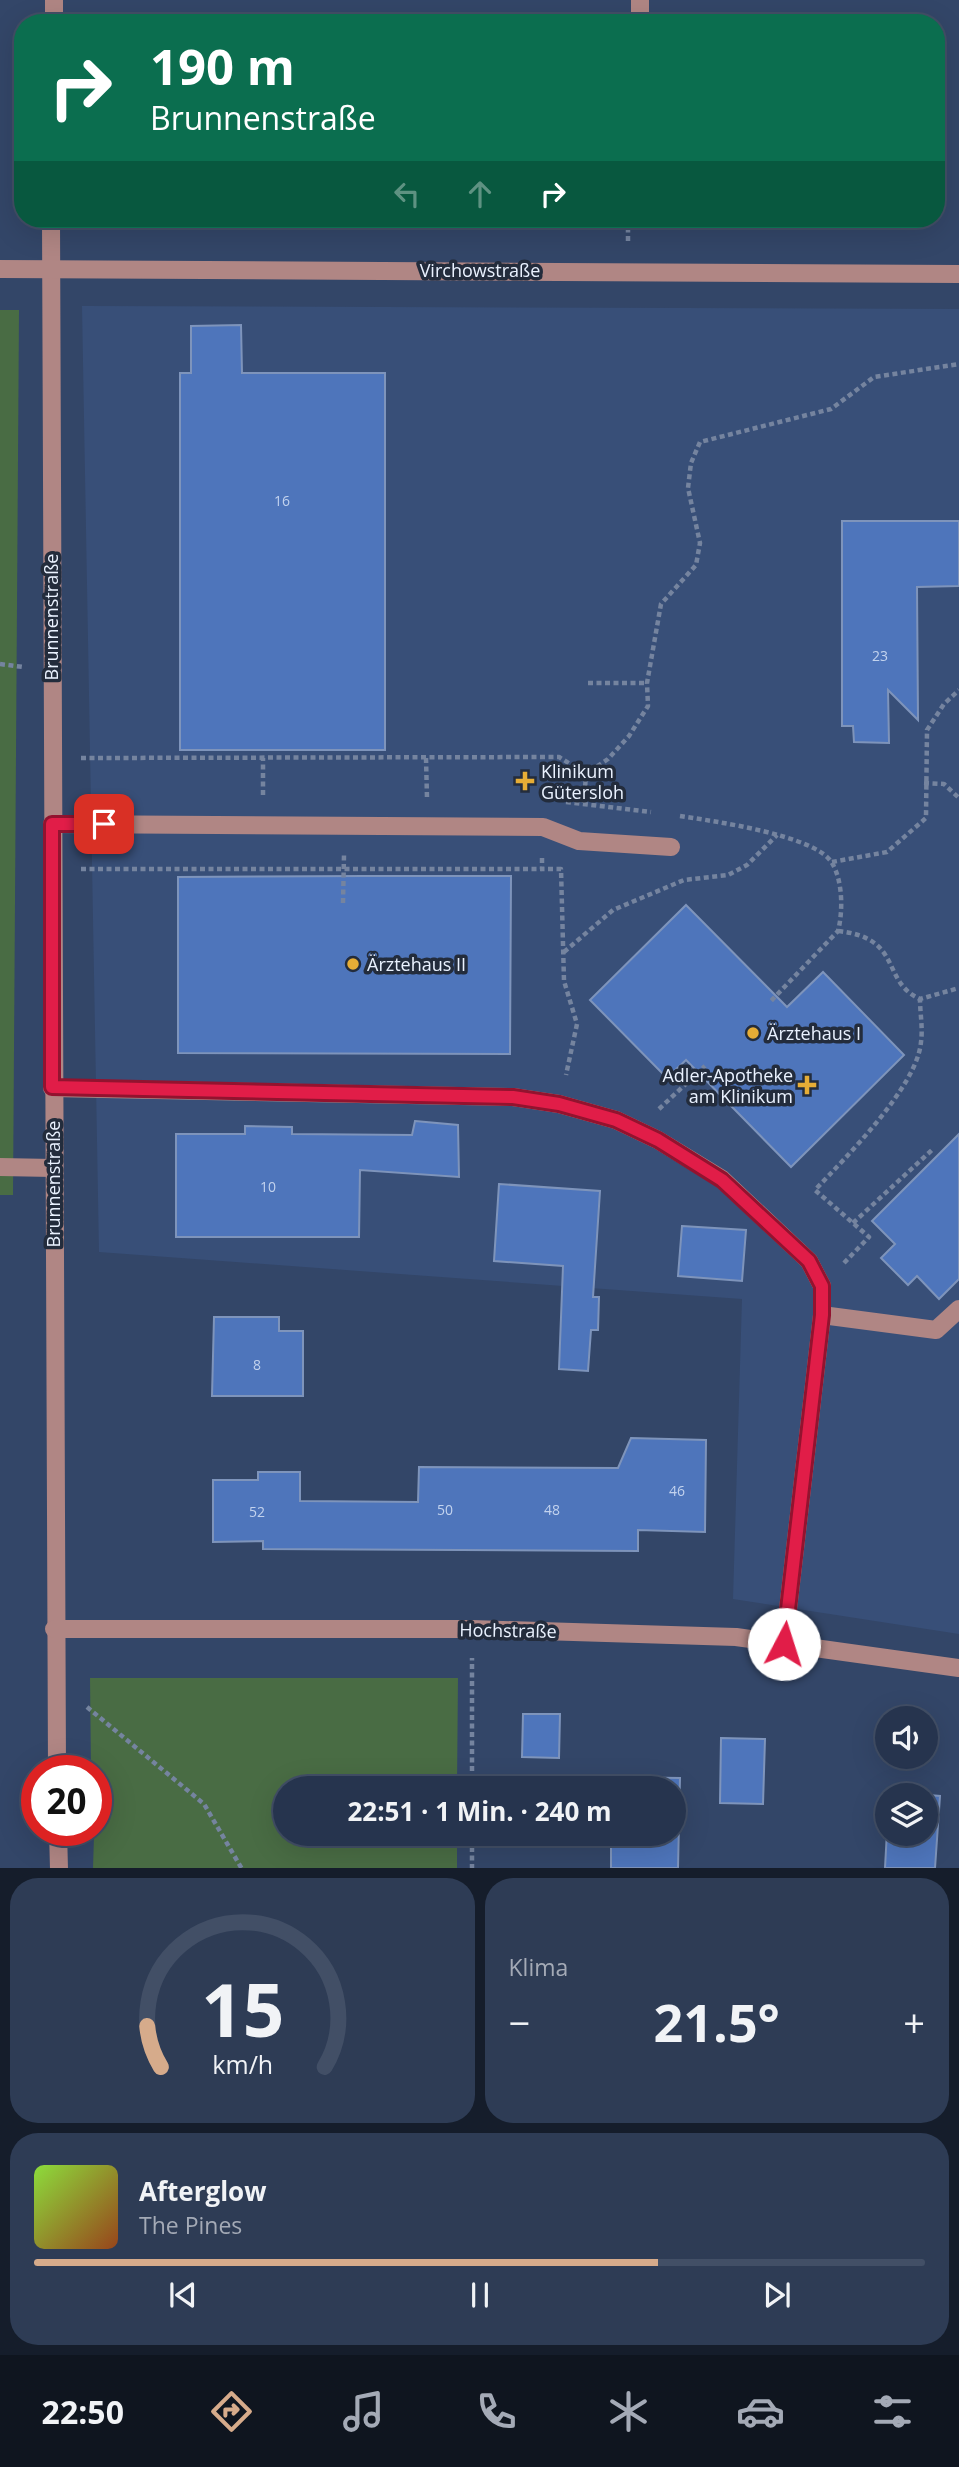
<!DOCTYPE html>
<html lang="de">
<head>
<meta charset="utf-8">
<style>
  body { margin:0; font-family:"Open Sans",sans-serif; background:#2e3c55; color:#f1f3f6; height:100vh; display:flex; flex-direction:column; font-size:26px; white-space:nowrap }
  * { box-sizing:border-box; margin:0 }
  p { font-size:23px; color:#a4aab6 }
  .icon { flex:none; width:38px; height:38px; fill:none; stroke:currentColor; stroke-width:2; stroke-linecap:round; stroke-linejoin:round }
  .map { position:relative; height:1868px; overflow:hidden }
  .drawer { display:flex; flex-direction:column; gap:10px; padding:10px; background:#151d2b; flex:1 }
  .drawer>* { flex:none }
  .guide { position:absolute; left:14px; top:14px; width:931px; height:214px; border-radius:28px; box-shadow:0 7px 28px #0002,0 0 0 2px #424f66; background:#0b6e4f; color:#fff; overflow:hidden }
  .buttons { position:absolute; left:875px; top:1706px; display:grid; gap:14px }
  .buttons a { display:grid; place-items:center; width:63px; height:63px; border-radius:50%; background:#26344e; box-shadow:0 7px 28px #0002,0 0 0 2px #424f66; font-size:35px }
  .speed { position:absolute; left:21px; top:1755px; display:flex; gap:14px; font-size:35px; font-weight:700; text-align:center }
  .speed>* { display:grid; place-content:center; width:91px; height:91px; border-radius:50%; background:#26344e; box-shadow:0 7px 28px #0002,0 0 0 2px #424f66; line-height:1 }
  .speed .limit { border:10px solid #d22; background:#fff; color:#111 }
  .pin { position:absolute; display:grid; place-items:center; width:60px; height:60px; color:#fff; margin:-30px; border-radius:14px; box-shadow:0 4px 10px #0006 }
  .me { position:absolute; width:77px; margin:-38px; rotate:5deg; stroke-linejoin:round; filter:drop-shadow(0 0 5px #0008) }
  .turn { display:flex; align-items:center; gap:24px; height:147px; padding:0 21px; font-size:32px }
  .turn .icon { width:91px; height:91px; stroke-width:2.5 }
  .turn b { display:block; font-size:49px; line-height:60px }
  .lanes { display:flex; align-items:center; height:66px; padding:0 21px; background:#0003; justify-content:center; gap:35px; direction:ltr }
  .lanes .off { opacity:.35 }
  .big { font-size:52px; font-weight:700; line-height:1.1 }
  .drawer .card { flex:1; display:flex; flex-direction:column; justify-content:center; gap:10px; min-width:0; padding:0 24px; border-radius:28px; background:#2e3c55 }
  .drawer .dial { align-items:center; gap:0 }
  .dial svg { height:182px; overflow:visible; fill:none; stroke:#424f66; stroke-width:7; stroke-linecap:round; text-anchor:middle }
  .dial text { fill:#f1f3f6; stroke:none }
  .song { display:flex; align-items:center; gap:21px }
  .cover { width:84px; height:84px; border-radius:10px; background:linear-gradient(135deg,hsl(90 70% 55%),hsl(20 70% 35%)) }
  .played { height:7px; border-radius:4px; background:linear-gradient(90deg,#d6ab8b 70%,#424f66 70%) }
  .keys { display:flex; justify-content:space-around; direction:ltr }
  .heat { display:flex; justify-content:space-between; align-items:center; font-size:38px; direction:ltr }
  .drawer .tiles { flex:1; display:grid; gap:10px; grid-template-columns:1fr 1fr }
  .card:last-child { grid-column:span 2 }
  .trip { position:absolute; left:273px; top:1776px; width:413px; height:70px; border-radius:35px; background:#26344e; box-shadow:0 7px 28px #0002,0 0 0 2px #424f66; font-weight:700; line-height:70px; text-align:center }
  .tab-bar { display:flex; height:112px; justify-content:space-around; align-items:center; background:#0f151f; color:#a4aab6 }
  .tab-bar .icon { width:49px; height:49px }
  .tab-bar .current { color:#d6ab8b }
  .tab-bar b { font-size:32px; color:#f1f3f6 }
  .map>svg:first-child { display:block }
</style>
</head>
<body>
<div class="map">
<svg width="959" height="1869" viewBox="0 0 959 1869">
  <rect width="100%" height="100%" fill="#334668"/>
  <!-- built -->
  <polygon fill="#384f78" points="82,306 959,309 959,1634 733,1599 742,1299 99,1252"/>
  <!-- green -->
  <g fill="#496c44">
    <polygon points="0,310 19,310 13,1195 0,1195"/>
    <polygon points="90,1678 458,1678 457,1788 285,1788 285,1834 457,1834 457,1868 93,1868 96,1771 91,1771"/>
  </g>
  <!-- building -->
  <g fill="#4e75bb" stroke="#7e94bb" stroke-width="2">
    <polygon points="241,325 242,373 385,373 385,750 180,750 180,373 191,373 191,326"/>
    <polygon points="842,521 959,521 959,586 917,587 918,720 888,690 889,743 854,742 853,726 842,726"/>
    <polygon points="365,876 511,876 510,1054 178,1053 178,877"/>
    <polygon points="686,905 787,1007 823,972 904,1055 791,1167 686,1060 667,1078 590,1000"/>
    <polygon points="415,1121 458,1125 459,1177 360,1170 359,1237 176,1237 176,1134 245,1134 245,1126 292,1127 292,1134 412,1135"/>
    <polygon points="959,1134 959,1279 939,1299 917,1276 908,1285 881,1258 895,1244 872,1221"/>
    <polygon points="499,1184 600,1191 593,1297 599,1297 598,1330 591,1330 588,1371 559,1369 563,1266 494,1261"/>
    <polygon points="682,1226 746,1230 742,1281 678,1276"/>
    <polygon points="214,1317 279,1317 279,1331 303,1331 303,1396 212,1396"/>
    <polygon points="631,1438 706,1440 705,1532 638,1530 638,1551 263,1549 263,1541 213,1542 213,1480 258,1480 258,1472 300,1472 300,1501 418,1502 419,1467 618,1468"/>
    <polygon points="523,1714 560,1714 559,1758 522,1757"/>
    <polygon points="721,1738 765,1739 763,1804 720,1803"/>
    <polygon points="612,1777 680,1778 678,1868 611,1868 611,1834 674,1834 674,1788 612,1788"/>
    <polygon points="890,1792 940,1796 935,1868 885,1868 887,1831 887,1834 926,1834 926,1796 890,1796"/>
  </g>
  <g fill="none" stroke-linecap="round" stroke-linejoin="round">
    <!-- path -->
    <g stroke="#75849f" stroke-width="4.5" stroke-dasharray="5 3.5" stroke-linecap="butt">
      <polyline points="628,219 628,242"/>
      <polyline points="0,664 23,667"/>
      <polyline points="588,683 647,683"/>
      <polyline points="81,758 559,757 586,774"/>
      <polyline points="426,758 427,798"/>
      <polyline points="924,783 944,784 959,798"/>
      <polyline points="263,795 263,758"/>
      <polyline points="566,802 651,812"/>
      <polyline points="584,803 586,774 608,759 629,736 648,706 647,683 661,604 696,565 700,543 688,488 691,463 700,442 831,409 874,377 959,364"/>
      <path d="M680 816C712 821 816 835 832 863 843 881 843 912 838 931L770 1002"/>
      <polyline points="542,858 542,869 561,869 564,981 577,1024 566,1075"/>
      <polyline points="832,862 887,852 926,818 927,730 944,704 959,690"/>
      <polyline points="81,869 542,869"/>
      <polyline points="343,903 344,855"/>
      <path d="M838 931C904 938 880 981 920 999L959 988"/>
      <polyline points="564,952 613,910 684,880 728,875 747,865 777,835"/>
      <polyline points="659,1109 705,1066"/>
      <polyline points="853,1223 933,1149"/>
      <path d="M844 1263 869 1237 815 1190C846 1157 917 1087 921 1042 923 1028 920 1013 920 999"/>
      <polyline points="87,1707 204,1804 242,1869"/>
      <polyline points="472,1788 472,1658"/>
      <polyline points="472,1869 472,1834"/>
    </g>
    <!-- minor -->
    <g stroke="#b08684" stroke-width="18">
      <polyline points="54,23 54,0"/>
      <polyline points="640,23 640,0"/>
      <polyline points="51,219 57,1771"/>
      <polyline points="0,269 959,274"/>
      <polyline points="52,824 543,827 579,841 671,847"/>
      <polyline points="52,1088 513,1097 559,1104 616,1120 658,1140 722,1179 809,1261 822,1286 822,1315 784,1644"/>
      <polyline points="0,1167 53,1168"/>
      <polyline points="822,1315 936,1330 959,1309"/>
      <polyline points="54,1629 472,1629 736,1637 959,1668"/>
      <polyline points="58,1830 59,1869"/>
    </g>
  </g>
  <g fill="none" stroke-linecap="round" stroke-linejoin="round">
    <defs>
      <polyline id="route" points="104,824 52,824 52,1087 513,1097 559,1104 616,1120 658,1140 722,1180 809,1261 822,1286 822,1315 784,1644"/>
    </defs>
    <!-- route casing -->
    <use href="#route" stroke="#92132f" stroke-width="18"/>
    <!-- route -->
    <use href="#route" stroke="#e11d48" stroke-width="12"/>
  </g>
  <!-- markers -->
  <g fill="#e6ad36" stroke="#232c3c" stroke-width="2.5">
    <path d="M521.5 770.5h7v7h7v7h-7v7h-7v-7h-7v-7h7z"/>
    <circle cx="353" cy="964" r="7"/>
    <circle cx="753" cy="1033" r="7"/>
    <path d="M803.5 1074.5h7v7h7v7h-7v7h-7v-7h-7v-7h7z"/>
  </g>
  <g text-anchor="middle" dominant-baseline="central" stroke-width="7" stroke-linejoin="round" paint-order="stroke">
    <!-- number labels -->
    <g font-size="14" fill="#c3d3ee">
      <text x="282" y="500">16</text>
      <text x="880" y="655">23</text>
      <text x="268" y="1186">10</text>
      <text x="257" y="1364">8</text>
      <text x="677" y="1490">46</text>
      <text x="445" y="1509">50</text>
      <text x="552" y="1509">48</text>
      <text x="257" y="1511">52</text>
    </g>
    <!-- street labels -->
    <g font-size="18" fill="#eaf2ff" stroke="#232c3c">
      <text x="480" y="270">Virchowstraße</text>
      <text transform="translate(51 617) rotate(-90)">Brunnenstraße</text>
      <text transform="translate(53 1184) rotate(-90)">Brunnenstraße</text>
      <text transform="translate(508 1630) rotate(1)">Hochstraße</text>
    </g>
    <!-- poi labels -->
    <g font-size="18" fill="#eaf2ff" stroke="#232c3c" text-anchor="start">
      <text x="541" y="771">Klinikum<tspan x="541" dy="21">Gütersloh</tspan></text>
      <text x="367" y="964">Ärztehaus II</text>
      <text x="767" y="1033">Ärztehaus I</text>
      <text x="793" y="1075" text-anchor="end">Adler-Apotheke<tspan x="793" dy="21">am Klinikum</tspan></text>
    </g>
  </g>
</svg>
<div class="buttons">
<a><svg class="icon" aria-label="sound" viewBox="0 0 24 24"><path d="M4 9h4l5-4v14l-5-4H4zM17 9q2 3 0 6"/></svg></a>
<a><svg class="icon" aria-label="layers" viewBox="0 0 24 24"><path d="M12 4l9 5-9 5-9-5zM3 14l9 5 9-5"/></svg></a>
</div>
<div class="speed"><div class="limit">20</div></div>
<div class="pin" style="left:104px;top:824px;background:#d93025"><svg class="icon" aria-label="arrive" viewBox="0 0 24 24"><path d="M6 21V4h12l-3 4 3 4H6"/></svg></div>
<svg class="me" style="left:784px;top:1644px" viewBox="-20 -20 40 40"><circle r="19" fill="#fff"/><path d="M0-13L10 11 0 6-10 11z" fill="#e11d48"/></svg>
<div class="trip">22:51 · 1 Min. · 240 m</div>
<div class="guide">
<div class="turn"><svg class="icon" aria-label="right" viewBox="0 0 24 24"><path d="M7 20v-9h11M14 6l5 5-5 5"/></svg><div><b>190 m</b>Brunnenstraße</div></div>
<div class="lanes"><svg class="icon off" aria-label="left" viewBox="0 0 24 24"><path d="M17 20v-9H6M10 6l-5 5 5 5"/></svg><svg class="icon off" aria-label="ahead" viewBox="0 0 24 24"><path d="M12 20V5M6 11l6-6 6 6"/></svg><svg class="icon" aria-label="right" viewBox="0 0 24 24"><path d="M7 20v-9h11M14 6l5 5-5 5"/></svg></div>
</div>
</div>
<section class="drawer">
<div class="tiles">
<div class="card dial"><svg viewBox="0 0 100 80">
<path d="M14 69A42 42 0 1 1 86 69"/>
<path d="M14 69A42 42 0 0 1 8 51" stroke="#d6ab8b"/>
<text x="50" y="56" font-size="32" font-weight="700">15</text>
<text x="50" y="72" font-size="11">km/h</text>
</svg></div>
<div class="card"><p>Klima</p>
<div class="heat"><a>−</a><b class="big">21.5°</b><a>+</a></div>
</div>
<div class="card">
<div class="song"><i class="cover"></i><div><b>Afterglow</b><p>The Pines</p></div></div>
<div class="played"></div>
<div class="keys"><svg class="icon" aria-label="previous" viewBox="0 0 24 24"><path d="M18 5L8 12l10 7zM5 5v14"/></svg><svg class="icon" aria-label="pause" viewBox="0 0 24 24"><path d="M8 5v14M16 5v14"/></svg><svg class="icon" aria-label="next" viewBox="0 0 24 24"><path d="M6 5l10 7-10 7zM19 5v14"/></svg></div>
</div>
</div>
</section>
<nav class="tab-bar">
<b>22:50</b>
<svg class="icon current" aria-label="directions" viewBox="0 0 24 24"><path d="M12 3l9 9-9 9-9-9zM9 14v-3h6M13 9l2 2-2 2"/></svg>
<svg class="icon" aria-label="music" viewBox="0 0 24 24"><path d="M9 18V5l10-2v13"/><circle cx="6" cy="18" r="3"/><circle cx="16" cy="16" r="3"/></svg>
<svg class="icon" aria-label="phone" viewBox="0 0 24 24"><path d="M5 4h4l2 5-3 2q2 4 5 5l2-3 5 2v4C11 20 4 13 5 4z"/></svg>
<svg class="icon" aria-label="climate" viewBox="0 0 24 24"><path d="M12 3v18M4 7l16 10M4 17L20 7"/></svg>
<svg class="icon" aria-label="car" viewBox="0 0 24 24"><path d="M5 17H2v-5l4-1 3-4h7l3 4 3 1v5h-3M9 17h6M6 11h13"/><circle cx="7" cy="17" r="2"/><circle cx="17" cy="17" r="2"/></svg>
<svg class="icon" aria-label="filters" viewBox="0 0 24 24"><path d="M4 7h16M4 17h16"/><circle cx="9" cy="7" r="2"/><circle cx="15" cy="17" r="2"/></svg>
</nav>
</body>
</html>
